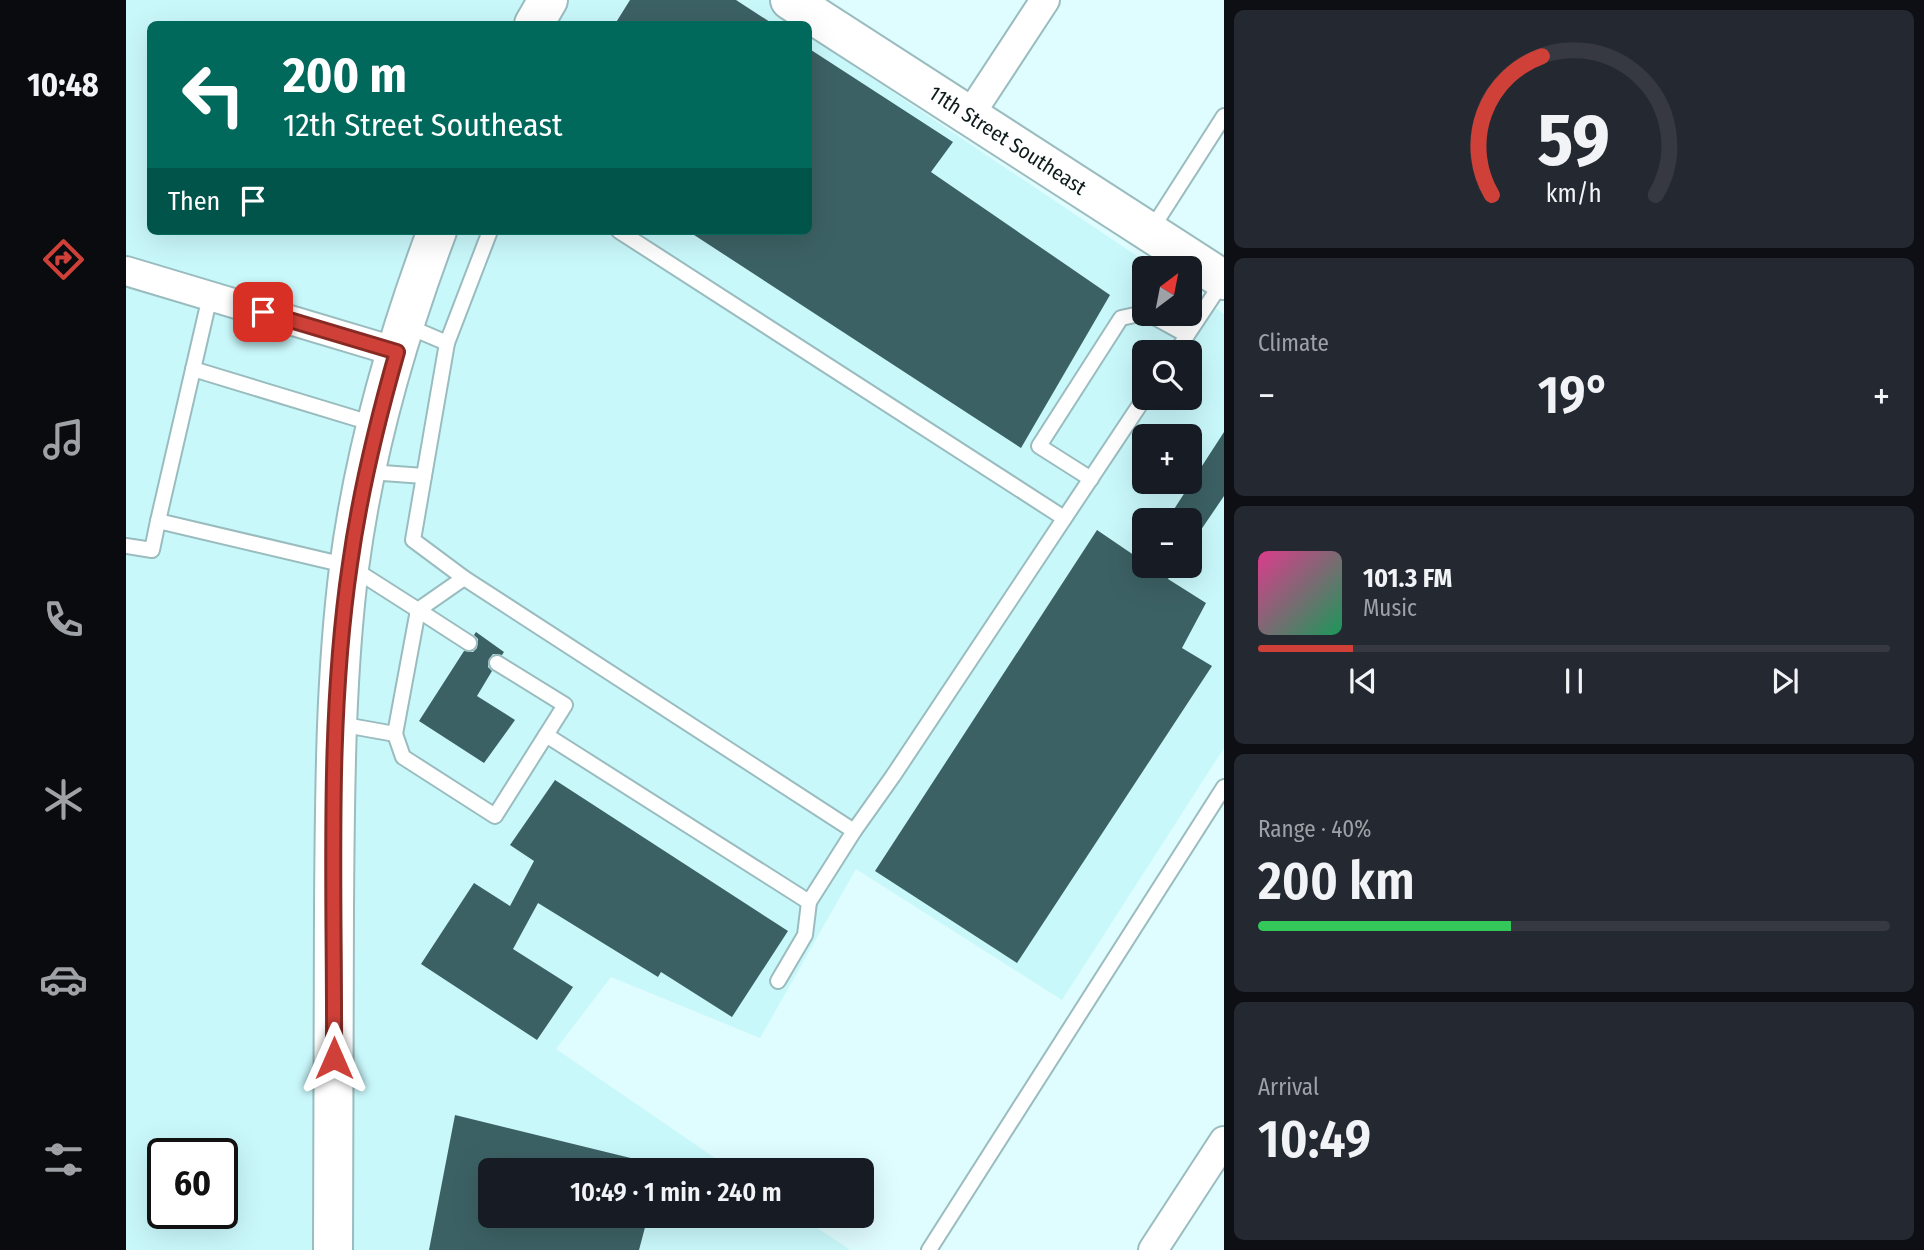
<!DOCTYPE html>
<html lang="en">
<head>
<meta charset="utf-8">
<style>
  body { margin:0; font-family:"Fira Sans Condensed",sans-serif; background:#242831; color:#f1f3f6; height:100vh; display:flex; flex-direction:column; font-size:26px; white-space:nowrap }
  * { box-sizing:border-box; margin:0 }
  p { font-size:23px; color:#9ea1a6 }
  .icon { flex:none; width:38px; height:38px; fill:none; stroke:currentColor; stroke-width:2; stroke-linecap:round; stroke-linejoin:round }
  .map { position:relative; flex:1; overflow:hidden }
  .panel { display:flex; flex-direction:column; gap:10px; padding:10px; background:#0d0f14; width:700px }
  .panel>* { flex:none }
  .hud { position:absolute; left:21px; top:21px; width:665px; height:214px; border-radius:10px; box-shadow:0 7px 28px #0002; background:#00695c; color:#fff; overflow:hidden }
  .needle { width:46px; rotate:32deg }
  .fabs { position:absolute; left:1006px; top:256px; display:grid; gap:14px }
  .fabs a { display:grid; place-items:center; width:70px; height:70px; border-radius:10px; background:#171b24; box-shadow:0 7px 28px #0002; font-size:35px }
  .speed { position:absolute; left:21px; top:1138px; display:flex; gap:14px; font-size:35px; font-weight:700; text-align:center }
  .speed>* { display:grid; place-content:center; width:91px; height:91px; border-radius:50%; background:#171b24; box-shadow:0 7px 28px #0002; line-height:1 }
  .speed .limit { border:4px solid #111; border-radius:10px; background:#fff; color:#111 }
  .pin { position:absolute; display:grid; place-items:center; width:60px; height:60px; color:#fff; margin:-30px; border-radius:14px; box-shadow:0 4px 10px #0006 }
  .me { position:absolute; width:77px; margin:-38px; rotate:0deg; stroke-linejoin:round; filter:drop-shadow(0 0 5px #0008) }
  .turn { display:flex; align-items:center; gap:24px; height:147px; padding:0 21px; font-size:32px }
  .turn .icon { width:91px; height:91px; stroke-width:2.5 }
  .turn b { display:block; font-size:49px; line-height:60px }
  .then { display:flex; align-items:center; height:66px; padding:0 21px; background:#0003; gap:14px; font-size:26px }
  .big { font-size:52px; font-weight:600; line-height:1.1 }
  .panel .widget { flex:1; display:flex; flex-direction:column; justify-content:center; gap:10px; min-width:0; padding:0 24px; border-radius:10px; background:#242831 }
  .panel .dial { align-items:center; gap:0 }
  .dial svg { height:182px; overflow:visible; fill:none; stroke:#363941; stroke-width:7; stroke-linecap:round; text-anchor:middle }
  .dial text { fill:#f1f3f6; stroke:none }
  .song { display:flex; align-items:center; gap:21px }
  .cover { width:84px; height:84px; border-radius:10px; background:linear-gradient(135deg,hsl(330 70% 55%),hsl(150 70% 35%)) }
  .played { height:7px; border-radius:4px; background:linear-gradient(90deg,#cf4138 15%,#363941 15%) }
  .keys { display:flex; justify-content:space-around; direction:ltr }
  .heat { display:flex; justify-content:space-between; align-items:center; font-size:38px; direction:ltr }
  .charge { height:10px; border-radius:5px; background:linear-gradient(90deg,#34c759 40%,#363941 0) }
  .trip { position:absolute; left:352px; top:1158px; width:396px; height:70px; border-radius:10px; background:#171b24; box-shadow:0 7px 28px #0002; font-weight:600; line-height:70px; text-align:center }
  main { display:flex; flex:1; min-height:0 }
  .tabs { display:flex; flex-direction:column; width:126px; justify-content:space-around; align-items:center; background:#090b0e; color:#9ea1a6 }
  .tabs .icon { width:49px; height:49px }
  .tabs .active { color:#cf4138 }
  .tabs b { font-size:32px; color:#f1f3f6 }
  .map>svg:first-child { display:block }
</style>
</head>
<body>
<main>
<nav class="tabs">
<b>10:48</b>
<svg class="icon active" aria-label="directions" viewBox="0 0 24 24"><path d="M12 3l9 9-9 9-9-9zM9 14v-3h6M13 9l2 2-2 2"/></svg>
<svg class="icon" aria-label="music" viewBox="0 0 24 24"><path d="M9 18V5l10-2v13"/><circle cx="6" cy="18" r="3"/><circle cx="16" cy="16" r="3"/></svg>
<svg class="icon" aria-label="phone" viewBox="0 0 24 24"><path d="M5 4h4l2 5-3 2q2 4 5 5l2-3 5 2v4C11 20 4 13 5 4z"/></svg>
<svg class="icon" aria-label="climate" viewBox="0 0 24 24"><path d="M12 3v18M4 7l16 10M4 17L20 7"/></svg>
<svg class="icon" aria-label="car" viewBox="0 0 24 24"><path d="M5 17H2v-5l4-1 3-4h7l3 4 3 1v5h-3M9 17h6M6 11h13"/><circle cx="7" cy="17" r="2"/><circle cx="17" cy="17" r="2"/></svg>
<svg class="icon" aria-label="filters" viewBox="0 0 24 24"><path d="M4 7h16M4 17h16"/><circle cx="9" cy="7" r="2"/><circle cx="15" cy="17" r="2"/></svg>
</nav>
<div class="map">
<svg width="1098" height="1250" viewBox="0 0 1098 1250">
  <rect width="100%" height="100%" fill="#dffcfe"/>
  <!-- built -->
  <path fill="#c9f8fb" fill-rule="evenodd" d="M0 0H662L650 14 666 24H24V231H682L683 36 1029 268H1018V313H1064V291L1098 314V748L936 1000 730 869 634 1038 485 977 430 1049 608 1171H364V1216H674L724 1250H0ZM1018 352H1064V397H1018ZM1018 436H1064V481H1018ZM1018 520H1064V565H1018ZM37 1153H96V1213H37Z"/>
  <!-- building -->
  <g fill="#3c6164">
    <polygon points="504,0 610,0 647,24 489,24"/>
    <polygon points="682,48 827,142 805,172 984,295 895,448 562,231 682,231"/>
    <polygon points="1098,432 1098,496 1064,546 1064,520 1041,520"/>
    <polygon points="971,530 1018,562 1018,565 1051,565 1042,579 1080,603 1056,648 1086,666 891,963 749,871"/>
    <polygon points="350,632 378,652 376,655 367,654 363,659 362,667 366,671 351,696 389,720 358,763 293,721 338,651 347,652 351,648 352,639 348,635"/>
    <polygon points="429,780 662,931 606,1017 535,972 532,977 412,903 387,949 447,987 411,1040 295,964 348,883 384,906 408,861 384,845"/>
    <polygon points="329,1115 525,1163 525,1171 364,1171 364,1216 522,1216 513,1250 303,1250"/>
  </g>
  <g fill="none" stroke-linecap="round" stroke-linejoin="round">
    <defs>
      <g id="lane">
        <polyline points="1025,230 1098,116"/>
        <polyline points="493,231 938,518"/>
        <polyline points="84,296 32,521 223,566 292,610 269,734 213,724"/>
        <polyline points="1021,313 1061,335"/>
        <polyline points="281,326 321,343 364,231"/>
        <polyline points="1050,352 1097,281"/>
        <polyline points="67,369 248,424"/>
        <polyline points="243,472 298,476 321,343"/>
        <polyline points="298,476 287,540 338,578"/>
        <polyline points="965,479 913,446 995,318 1018,313"/>
        <polyline points="0,546 26,550 32,521"/>
        <polyline points="343,643 292,610 338,578 728,831 767,776 1019,397"/>
        <polyline points="269,734 277,757 369,816 439,705 371,663"/>
        <polyline points="420,735 683,902 728,831"/>
        <polyline points="652,981 679,935 683,902"/>
        <polyline points="803,1250 1098,787"/>
      </g>
      <g id="street">
        <polyline points="843,116 919,0"/>
        <polyline points="0,271 271,352"/>
        <polyline points="1027,1250 1098,1141"/>
      </g>
      <g id="secondary">
        <path id="s1" d="M664 0 1098 280"/>
      </g>
      <g id="primary">
        <polyline points="408,24 422,0"/>
        <path d="M207 1250C207 1135 208 1021 208 906 209 793 209 681 223 568 238 453 270 340 311 231"/>
      </g>
    </defs>
    <!-- lane casing -->
    <use href="#lane" stroke="#9abcbf" stroke-width="18"/>
    <!-- street casing -->
    <use href="#street" stroke="#9abcbf" stroke-width="32"/>
    <!-- secondary casing -->
    <use href="#secondary" stroke="#9abcbf" stroke-width="42"/>
    <!-- primary casing -->
    <use href="#primary" stroke="#9abcbf" stroke-width="42"/>
    <!-- lane -->
    <use href="#lane" stroke="#fff" stroke-width="14"/>
    <!-- street -->
    <use href="#street" stroke="#fff" stroke-width="28"/>
    <!-- secondary -->
    <use href="#secondary" stroke="#fff" stroke-width="38"/>
    <!-- primary -->
    <use href="#primary" stroke="#fff" stroke-width="38"/>
  </g>
  <g fill="none" stroke-linecap="round" stroke-linejoin="round">
    <defs>
      <path id="route" d="M137 312 271 352C251 422 234 492 224 564 200 726 209 895 208 1058"/>
    </defs>
    <!-- route casing -->
    <use href="#route" stroke="#872a24" stroke-width="18"/>
    <!-- route -->
    <use href="#route" stroke="#cf4138" stroke-width="12"/>
  </g>
  <g text-anchor="middle" dominant-baseline="central" stroke-width="7" stroke-linejoin="round" paint-order="stroke">
    <!-- street labels -->
    <g font-size="21" fill="#0e1c1d" stroke="#fff">
      <text stroke="none"><textPath href="#s1" startOffset="259">11th Street Southeast</textPath></text>
    </g>
  </g>
</svg>
<div class="fabs">
<a><svg class="needle" viewBox="-14 -14 28 28"><path d="M0-13l5 13h-10z" fill="#e53935"/><path d="M0 13l5-13h-10z" fill="#9ea1a6"/></svg></a>
<a><svg class="icon" aria-label="search" viewBox="0 0 24 24"><circle cx="10" cy="10" r="6"/><path d="M15 15l6 6"/></svg></a>
<a>+</a>
<a>−</a>
</div>
<div class="speed"><div class="limit">60</div></div>
<div class="pin" style="left:137px;top:312px;background:#d93025"><svg class="icon" aria-label="arrive" viewBox="0 0 24 24"><path d="M6 21V4h12l-3 4 3 4H6"/></svg></div>
<svg class="me" style="left:208px;top:1058px" viewBox="-20 -20 40 40"><path d="M0-17L14 15 0 8-14 15z" fill="#cf4138" stroke="#fff" stroke-width="4"/></svg>
<div class="trip">10:49 · 1 min · 240 m</div>
<div class="hud">
<div class="turn"><svg class="icon" aria-label="left" viewBox="0 0 24 24"><path d="M17 20v-9H6M10 6l-5 5 5 5"/></svg><div><b>200 m</b>12th Street Southeast</div></div>
<div class="then">Then<svg class="icon" aria-label="arrive" viewBox="0 0 24 24"><path d="M6 21V4h12l-3 4 3 4H6"/></svg></div>
</div>
</div>
<section class="panel">
<div class="widget dial"><svg viewBox="0 0 100 80">
<path d="M14 69A42 42 0 1 1 86 69"/>
<path d="M14 69A42 42 0 0 1 36 8" stroke="#cf4138"/>
<text x="50" y="56" font-size="32" font-weight="700">59</text>
<text x="50" y="72" font-size="11">km/h</text>
</svg></div>
<div class="widget"><p>Climate</p>
<div class="heat"><a>−</a><b class="big">19°</b><a>+</a></div>
</div>
<div class="widget">
<div class="song"><i class="cover"></i><div><b>101.3 FM</b><p>Music</p></div></div>
<div class="played"></div>
<div class="keys"><svg class="icon" aria-label="previous" viewBox="0 0 24 24"><path d="M18 5L8 12l10 7zM5 5v14"/></svg><svg class="icon" aria-label="pause" viewBox="0 0 24 24"><path d="M8 5v14M16 5v14"/></svg><svg class="icon" aria-label="next" viewBox="0 0 24 24"><path d="M6 5l10 7-10 7zM19 5v14"/></svg></div>
</div>
<div class="widget"><p>Range · 40%</p><b class="big">200 km</b><div class="charge"></div></div>
<div class="widget"><p>Arrival</p><b class="big">10:49</b></div>
</section>
</main>
</body>
</html>
